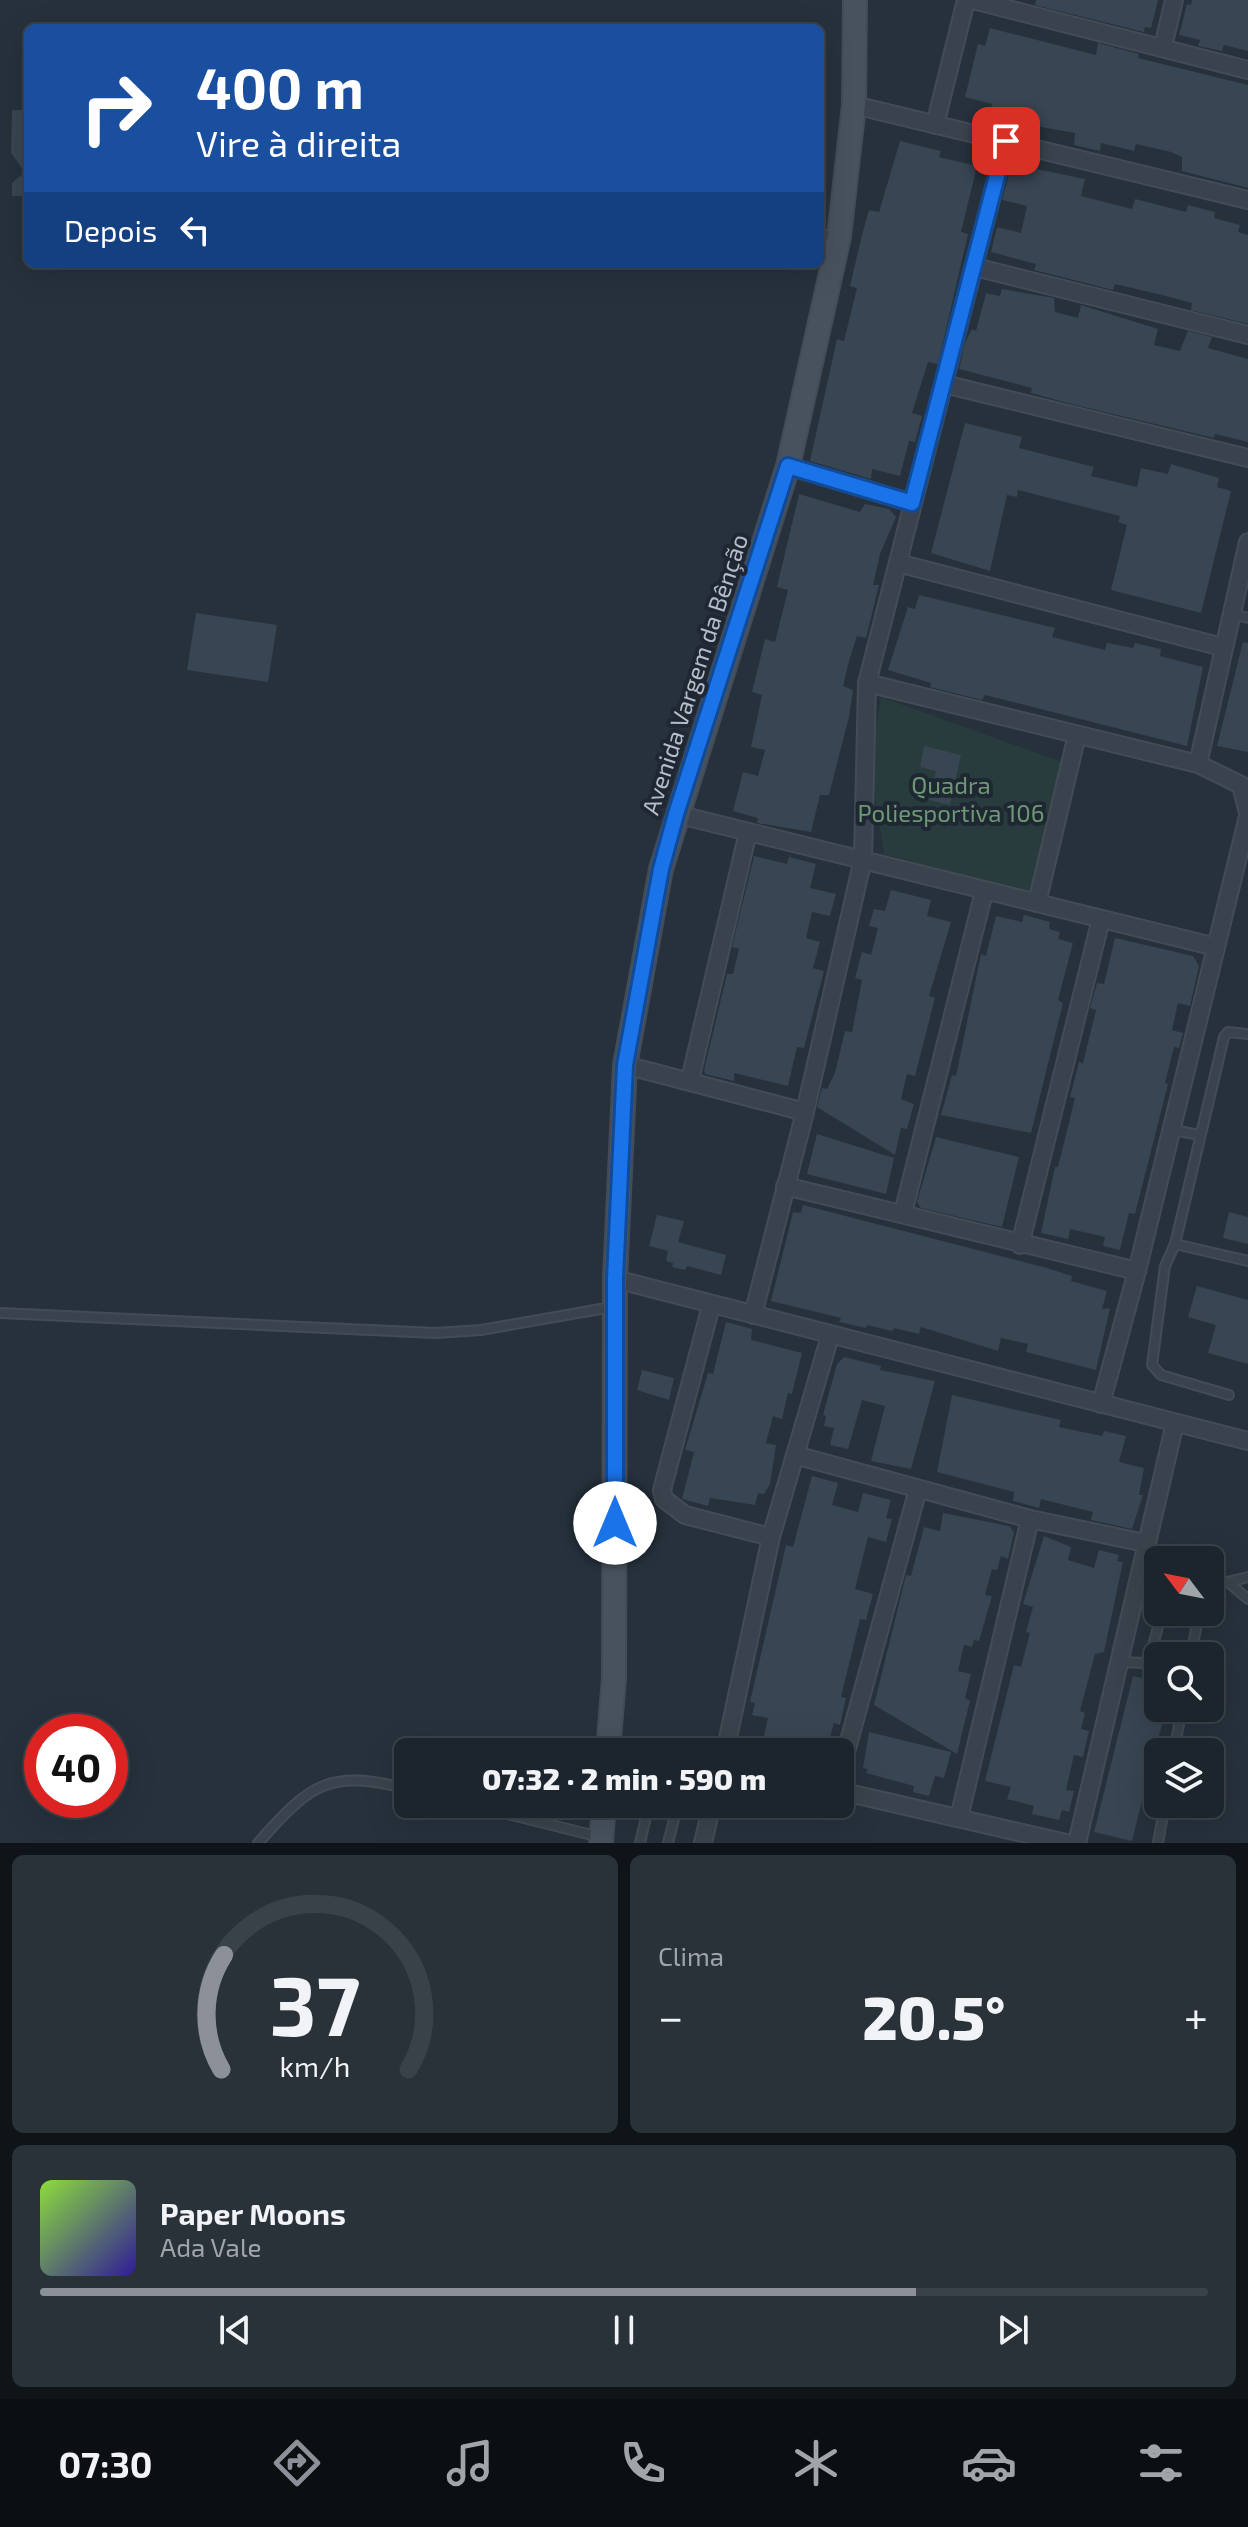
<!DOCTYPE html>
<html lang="pt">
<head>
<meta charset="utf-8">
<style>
  body { margin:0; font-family:"Exo 2",sans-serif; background:#293139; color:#f1f3f6; height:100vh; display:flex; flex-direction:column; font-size:30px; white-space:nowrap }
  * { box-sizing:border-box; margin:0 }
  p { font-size:26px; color:#a0a5aa }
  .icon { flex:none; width:44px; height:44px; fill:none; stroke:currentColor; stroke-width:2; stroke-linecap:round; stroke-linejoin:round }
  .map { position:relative; height:1843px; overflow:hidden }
  .side { display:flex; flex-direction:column; gap:12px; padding:12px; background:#0f1419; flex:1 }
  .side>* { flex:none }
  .banner { position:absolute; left:24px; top:24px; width:800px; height:244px; border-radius:12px; box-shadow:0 8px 32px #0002,0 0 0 2px #3a4249; background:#1a4fa0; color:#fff; overflow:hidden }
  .needle { width:52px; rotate:302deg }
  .buttons { position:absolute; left:1144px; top:1546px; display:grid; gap:16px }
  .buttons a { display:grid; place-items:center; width:80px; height:80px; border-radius:12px; background:#1c252d; box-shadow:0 8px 32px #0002,0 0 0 2px #3a4249; font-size:40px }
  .speed { position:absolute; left:24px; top:1714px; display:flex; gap:16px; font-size:40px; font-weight:700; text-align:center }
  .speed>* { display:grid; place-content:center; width:104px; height:104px; border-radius:50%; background:#1c252d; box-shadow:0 8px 32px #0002,0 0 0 2px #3a4249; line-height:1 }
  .speed .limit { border:12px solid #d22; background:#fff; color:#111 }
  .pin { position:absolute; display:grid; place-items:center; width:68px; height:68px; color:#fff; margin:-34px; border-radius:16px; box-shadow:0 4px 12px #0006 }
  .me { position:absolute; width:88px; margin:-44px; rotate:0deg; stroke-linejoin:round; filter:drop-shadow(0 0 6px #0008) }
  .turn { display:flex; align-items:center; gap:28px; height:168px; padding:0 40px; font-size:36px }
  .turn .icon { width:104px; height:104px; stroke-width:2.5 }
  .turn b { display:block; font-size:56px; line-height:68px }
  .then { display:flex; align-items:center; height:76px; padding:0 40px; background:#0003; gap:16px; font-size:30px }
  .big { font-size:60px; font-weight:800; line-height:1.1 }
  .side .widget { flex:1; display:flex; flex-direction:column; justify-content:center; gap:12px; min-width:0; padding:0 28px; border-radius:12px; background:#293139 }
  .side .dial { align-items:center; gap:0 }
  .dial svg { height:208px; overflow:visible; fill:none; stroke:#3a4249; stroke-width:7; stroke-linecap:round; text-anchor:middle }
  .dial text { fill:#f1f3f6; stroke:none }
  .song { display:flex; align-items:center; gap:24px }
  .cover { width:96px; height:96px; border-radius:12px; background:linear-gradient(135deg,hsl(90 70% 55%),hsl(250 70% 35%)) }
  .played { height:8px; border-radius:4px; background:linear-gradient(90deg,#8c9099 75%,#3a4249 75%) }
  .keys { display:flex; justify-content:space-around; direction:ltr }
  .heat { display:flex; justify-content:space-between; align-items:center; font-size:44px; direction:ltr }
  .side .tiles { flex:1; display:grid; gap:12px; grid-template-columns:1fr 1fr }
  .widget:last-child { grid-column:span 2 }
  .trip { position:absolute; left:394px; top:1738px; width:460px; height:80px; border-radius:12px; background:#1c252d; box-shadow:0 8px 32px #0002,0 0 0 2px #3a4249; font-weight:800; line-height:80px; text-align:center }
  .dock { display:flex; height:128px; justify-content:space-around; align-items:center; background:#0b0f12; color:#a0a5aa }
  .dock .icon { width:56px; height:56px }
  .dock .active { color:#8c9099 }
  .dock b { font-size:36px; color:#f1f3f6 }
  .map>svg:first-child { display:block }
</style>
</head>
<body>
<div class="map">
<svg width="1248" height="1843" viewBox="0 0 1248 1843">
  <rect width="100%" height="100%" fill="#26313c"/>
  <!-- green -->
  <polygon fill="#283c3d" points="881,697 1062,762 1032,894 884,854 870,766"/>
  <!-- building -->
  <g fill="#384552">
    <polygon points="1036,0 1158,0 1151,28 1145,27 1144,32 1035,5"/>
    <polygon points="1192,0 1248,0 1248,51 1224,45 1222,51 1198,46 1200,40 1179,35 1187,4 1191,5"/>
    <polygon points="990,28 1096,55 1098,43 1139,54 1138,58 1248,85 1248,188 1182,171 1182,157 1171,152 1136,144 1134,151 1101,143 1100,151 1074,145 1075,133 1024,124 1025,120 990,112 992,104 965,97 978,44 985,46"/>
    <polygon points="12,110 28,110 28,196 12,196 12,183 25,172 11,153"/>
    <polygon points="900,141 941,151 939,157 977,166 961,232 968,234 938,364 928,362 912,413 922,416 915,442 909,441 900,476 872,469 871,479 810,461 837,339 844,341 857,288 850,286 862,235 869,210 879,212"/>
    <polygon points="1022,166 1085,179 1081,196 1132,209 1135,199 1186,212 1188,205 1215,212 1214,218 1240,225 1238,232 1248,235 1248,324 1191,310 1192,303 1166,296 1115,284 1113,290 1034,270 1036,264 991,252 997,227 1021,233 1027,206 1002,200 1011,167"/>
    <polygon points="1002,289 1054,298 1055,312 1078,318 1081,305 1158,329 1154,345 1180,351 1188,331 1212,337 1208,348 1248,359 1248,442 1215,434 1214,438 1071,404 1031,393 1032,388 959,369 965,343 972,329 976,331 986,293 1000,296"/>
    <polygon points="965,423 1022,437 1019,448 1094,467 1091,476 1137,487 1141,468 1168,474 1171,464 1219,478 1217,487 1231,491 1201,613 1111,590 1127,525 1118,522 1120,516 1018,490 1017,497 1007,495 990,571 931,553"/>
    <polygon points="799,494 860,512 865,504 889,509 896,517 880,554 873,585 879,585 866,638 857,636 849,661 843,686 853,690 849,717 829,795 820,795 811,832 757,823 758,818 733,811 743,772 758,776 765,750 751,747 762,695 752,692 765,639 775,642 788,590 777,587"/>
    <polygon points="919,595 1055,628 1052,637 1105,650 1107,643 1133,648 1135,643 1161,649 1160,656 1203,667 1187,746 985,695 982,700 930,687 931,683 888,670 908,607 915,609"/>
    <polygon points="196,613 277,625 268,682 187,670"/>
    <polygon points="1243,642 1248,643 1248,752 1217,746"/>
    <polygon points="924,746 961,755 950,805 929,800 936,771 920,767"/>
    <polygon points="754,856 787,864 789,857 816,864 810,888 836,894 830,916 812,912 806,938 820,942 813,968 824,971 804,1048 797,1047 788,1086 734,1073 734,1081 705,1074 704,1070 727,974 733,974 739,949 732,947"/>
    <polygon points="891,890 931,900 927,916 951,922 929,996 935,998 915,1076 907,1074 901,1099 914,1104 907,1129 901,1128 895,1155 817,1107 822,1088 827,1089 835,1073 845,1031 852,1032 862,980 855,978 862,952 871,955 878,928 869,926 874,909 885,911"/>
    <polygon points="1024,915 1050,922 1049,929 1060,932 1058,939 1073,943 1058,1000 1063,1003 1031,1133 941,1115 952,1075 956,1076 981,954 986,956 996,916 1022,922"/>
    <polygon points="1115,938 1193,956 1199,966 1190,1006 1178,1003 1172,1030 1183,1033 1179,1048 1174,1047 1165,1083 1168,1084 1135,1214 1129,1213 1120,1250 1103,1246 1105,1237 1070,1229 1068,1239 1041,1233 1055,1167 1058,1167 1075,1098 1070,1097 1079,1062 1083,1063 1096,1010 1090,1008 1097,983 1104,984"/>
    <polygon points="817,1134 894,1158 886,1194 807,1174"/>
    <polygon points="936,1137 1019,1157 1002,1227 921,1208 917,1202"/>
    <polygon points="803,1205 1047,1268 1072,1276 1071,1281 1107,1291 1102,1309 1110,1308 1096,1370 1026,1352 1028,1344 1001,1338 998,1351 921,1327 919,1334 894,1328 892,1331 867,1325 866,1328 839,1322 841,1318 771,1301 793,1212 801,1213"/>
    <polygon points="1229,1212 1248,1217 1248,1244 1223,1238"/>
    <polygon points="657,1215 684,1221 678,1242 726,1255 721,1275 687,1266 685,1270 672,1267 673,1263 666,1261 668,1251 649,1246"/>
    <polygon points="1197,1286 1248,1300 1248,1364 1208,1353 1216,1325 1188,1317"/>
    <polygon points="726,1322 752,1329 751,1340 802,1353 792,1394 788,1393 782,1419 773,1416 766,1443 776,1445 770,1484 764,1494 758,1493 755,1505 710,1498 708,1506 682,1499 694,1452 685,1450 708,1373 713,1374"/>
    <polygon points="844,1357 881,1366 880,1370 935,1381 911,1469 871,1461 885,1406 862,1400 848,1449 830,1445 834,1428 824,1426 826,1416 823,1415 837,1364"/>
    <polygon points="642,1370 674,1378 669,1400 637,1390"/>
    <polygon points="952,1395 1061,1420 1059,1427 1102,1436 1104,1431 1126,1436 1119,1462 1144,1468 1139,1495 1143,1495 1132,1529 1091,1520 1093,1512 1041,1499 1039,1508 1013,1501 1014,1492 937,1472"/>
    <polygon points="812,1476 838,1483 832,1505 858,1512 863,1493 891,1500 886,1518 892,1519 886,1542 868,1537 855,1589 873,1594 866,1620 860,1619 841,1697 846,1698 840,1725 834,1723 826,1752 809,1752 763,1740 768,1718 752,1715 755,1703 750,1702 786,1545 793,1547"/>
    <polygon points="943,1513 1009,1526 1014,1532 1008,1559 1001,1556 997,1570 992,1569 985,1595 992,1596 979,1641 974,1640 972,1647 964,1645 958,1671 971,1674 965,1698 970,1701 957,1754 874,1705 906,1575 911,1576 924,1527 940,1531"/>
    <polygon points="1044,1536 1071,1547 1068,1560 1094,1568 1099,1550 1119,1555 1117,1561 1123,1562 1104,1652 1095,1654 1080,1711 1085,1713 1081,1729 1089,1731 1083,1757 1074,1755 1066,1790 1074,1791 1069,1812 1062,1810 1059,1820 1032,1814 1034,1806 1007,1799 1011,1787 985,1781 1014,1665 1021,1667 1030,1633 1026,1632 1033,1607 1023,1604"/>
    <polygon points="1133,1676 1158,1682 1158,1708 1166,1708 1152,1764 1158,1766 1158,1792 1145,1789 1132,1841 1094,1832"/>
    <polygon points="869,1732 951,1752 944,1778 935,1776 929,1796 913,1792 914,1786 866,1773 868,1769 863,1768"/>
  </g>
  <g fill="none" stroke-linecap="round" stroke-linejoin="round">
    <defs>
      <g id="lane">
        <polyline points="820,234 839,237"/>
        <polyline points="1232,614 1248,618"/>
        <polyline points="1248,1034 1228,1032 1224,1037 1175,1244 1248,1261"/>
        <polyline points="1172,1130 1200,1135"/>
        <polyline points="1175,1244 1165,1266 1152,1365 1161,1375 1229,1395"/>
        <polyline points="0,1313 436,1333 481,1330 612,1307"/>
        <polyline points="1210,1578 1228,1582 1248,1599"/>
        <polyline points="1228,1582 1248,1577"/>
        <polyline points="1191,1656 1199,1612"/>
        <polyline points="1119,1662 1144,1663 1149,1660 1162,1612"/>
        <polyline points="661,1752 667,1746 695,1752"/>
        <polyline points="1174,1752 1182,1708"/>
        <polyline points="467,1804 600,1837"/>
        <path d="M258 1843C311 1783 329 1769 408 1789"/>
        <polyline points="640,1843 649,1804"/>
        <polyline points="668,1843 678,1804"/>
        <polyline points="1158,1843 1165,1804"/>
      </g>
      <g id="street">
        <polyline points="973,0 1248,70"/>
        <polyline points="1163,47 1174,0"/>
        <polyline points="854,105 1248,200"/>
        <polyline points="935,125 966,0"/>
        <polyline points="975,267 1248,335"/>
        <polyline points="944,384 1248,458"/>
        <polyline points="788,466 912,503"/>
        <polyline points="898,563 1222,647"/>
        <polyline points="867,683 1198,764 1241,785 1248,813"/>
        <polyline points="1198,764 1248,542"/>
        <path d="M676 814C856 859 1036 904 1216 947"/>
        <polyline points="1037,903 1077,735"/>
        <polyline points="625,1065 805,1112"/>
        <polyline points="690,1080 748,832"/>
        <polyline points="785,1186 1137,1271"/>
        <polyline points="903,1213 984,892"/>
        <polyline points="1020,1245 1101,919"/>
        <polyline points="615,1279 1248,1441"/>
        <polyline points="711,1306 662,1490 664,1499 685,1515 771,1537"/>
        <polyline points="753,1315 805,1112 863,859 867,683 1006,141"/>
        <polyline points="1101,1404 1137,1271 1248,816"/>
        <polyline points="795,1455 1030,1519 1145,1543"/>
        <polyline points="725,1752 771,1537 830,1336"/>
        <polyline points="840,1774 918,1489"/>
        <polyline points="840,1791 1066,1843"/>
        <polyline points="959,1818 1030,1519"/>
        <polyline points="703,1843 712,1804"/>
        <polyline points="1077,1843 1175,1423"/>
      </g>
      <g id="secondary">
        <polyline points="608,1752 614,1678 615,1279 625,1065 661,869 788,466 839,237 854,105 855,0"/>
        <polyline points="601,1843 604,1804"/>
      </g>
    </defs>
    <!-- lane casing -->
    <use href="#lane" stroke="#434c56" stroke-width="12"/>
    <!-- street casing -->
    <use href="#street" stroke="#434c56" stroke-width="20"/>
    <!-- secondary casing -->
    <use href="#secondary" stroke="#434c56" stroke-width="26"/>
    <!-- lane -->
    <use href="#lane" stroke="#3a434d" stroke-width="8"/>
    <!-- street -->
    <use href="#street" stroke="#3a434d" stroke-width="16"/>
    <!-- secondary -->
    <use href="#secondary" stroke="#48525f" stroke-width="22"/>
  </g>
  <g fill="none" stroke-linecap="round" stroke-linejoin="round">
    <defs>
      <polyline id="route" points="615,1523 615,1279 625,1065 661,869 676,814 788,466 912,503 1006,141"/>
    </defs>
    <!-- route casing -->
    <use href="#route" stroke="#114b97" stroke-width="20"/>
    <!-- route -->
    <use href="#route" stroke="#1a73e8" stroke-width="14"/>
  </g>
  <g text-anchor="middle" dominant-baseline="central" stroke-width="8" stroke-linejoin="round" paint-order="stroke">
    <!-- street labels -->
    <g font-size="24" fill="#b5bec8" stroke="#1f2832">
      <text transform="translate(694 674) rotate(-72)">Avenida Vargem da Bênção</text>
    </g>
    <!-- park labels -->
    <g font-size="24" fill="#6e9775" stroke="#1f2832">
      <text x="951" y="784">Quadra<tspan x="951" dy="28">Poliesportiva 106</tspan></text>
    </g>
  </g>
</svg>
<div class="buttons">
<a><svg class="needle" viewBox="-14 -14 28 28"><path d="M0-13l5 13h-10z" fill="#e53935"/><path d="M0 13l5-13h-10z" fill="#a0a5aa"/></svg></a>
<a><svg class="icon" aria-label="search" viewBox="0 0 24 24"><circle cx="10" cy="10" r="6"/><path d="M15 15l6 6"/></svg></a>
<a><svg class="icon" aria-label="layers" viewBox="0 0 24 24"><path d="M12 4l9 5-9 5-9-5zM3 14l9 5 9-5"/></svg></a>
</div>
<div class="speed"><div class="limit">40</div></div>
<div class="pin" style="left:1006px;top:141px;background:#d93025"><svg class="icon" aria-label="arrive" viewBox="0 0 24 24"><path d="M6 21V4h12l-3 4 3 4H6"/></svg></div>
<svg class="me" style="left:615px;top:1523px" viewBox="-20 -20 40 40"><circle r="19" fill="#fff"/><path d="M0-13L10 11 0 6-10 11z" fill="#1a73e8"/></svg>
<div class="trip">07:32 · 2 min · 590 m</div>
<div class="banner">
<div class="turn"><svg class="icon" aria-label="right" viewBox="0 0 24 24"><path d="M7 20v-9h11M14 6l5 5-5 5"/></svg><div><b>400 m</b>Vire à direita</div></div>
<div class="then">Depois<svg class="icon" aria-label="left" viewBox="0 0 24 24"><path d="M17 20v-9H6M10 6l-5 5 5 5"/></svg></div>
</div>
</div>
<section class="side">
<div class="tiles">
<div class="widget dial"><svg viewBox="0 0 100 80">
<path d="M14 69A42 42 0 1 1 86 69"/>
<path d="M14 69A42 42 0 0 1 15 25" stroke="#8c9099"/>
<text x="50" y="56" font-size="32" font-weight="700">37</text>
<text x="50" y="72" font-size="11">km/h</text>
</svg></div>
<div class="widget"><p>Clima</p>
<div class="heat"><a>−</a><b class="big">20.5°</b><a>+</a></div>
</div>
<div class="widget">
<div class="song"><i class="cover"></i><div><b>Paper Moons</b><p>Ada Vale</p></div></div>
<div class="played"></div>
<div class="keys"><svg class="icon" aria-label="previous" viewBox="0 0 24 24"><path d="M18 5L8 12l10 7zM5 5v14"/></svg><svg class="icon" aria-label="pause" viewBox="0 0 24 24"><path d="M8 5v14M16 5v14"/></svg><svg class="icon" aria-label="next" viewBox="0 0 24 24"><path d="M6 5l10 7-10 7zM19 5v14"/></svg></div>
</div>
</div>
</section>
<nav class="dock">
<b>07:30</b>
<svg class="icon active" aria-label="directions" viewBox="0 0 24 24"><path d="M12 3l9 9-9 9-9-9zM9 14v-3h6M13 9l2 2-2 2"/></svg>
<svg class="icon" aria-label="music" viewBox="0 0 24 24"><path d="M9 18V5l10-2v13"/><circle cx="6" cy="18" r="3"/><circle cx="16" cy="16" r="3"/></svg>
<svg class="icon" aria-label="phone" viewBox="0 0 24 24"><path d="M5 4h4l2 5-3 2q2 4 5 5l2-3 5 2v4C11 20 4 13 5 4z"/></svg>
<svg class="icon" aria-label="climate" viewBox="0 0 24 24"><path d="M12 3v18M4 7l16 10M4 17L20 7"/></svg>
<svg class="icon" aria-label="car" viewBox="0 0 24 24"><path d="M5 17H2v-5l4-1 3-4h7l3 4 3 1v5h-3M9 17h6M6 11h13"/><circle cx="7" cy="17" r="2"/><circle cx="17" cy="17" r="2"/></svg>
<svg class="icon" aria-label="filters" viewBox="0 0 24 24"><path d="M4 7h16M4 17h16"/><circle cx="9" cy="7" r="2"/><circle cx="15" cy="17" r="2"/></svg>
</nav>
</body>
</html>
